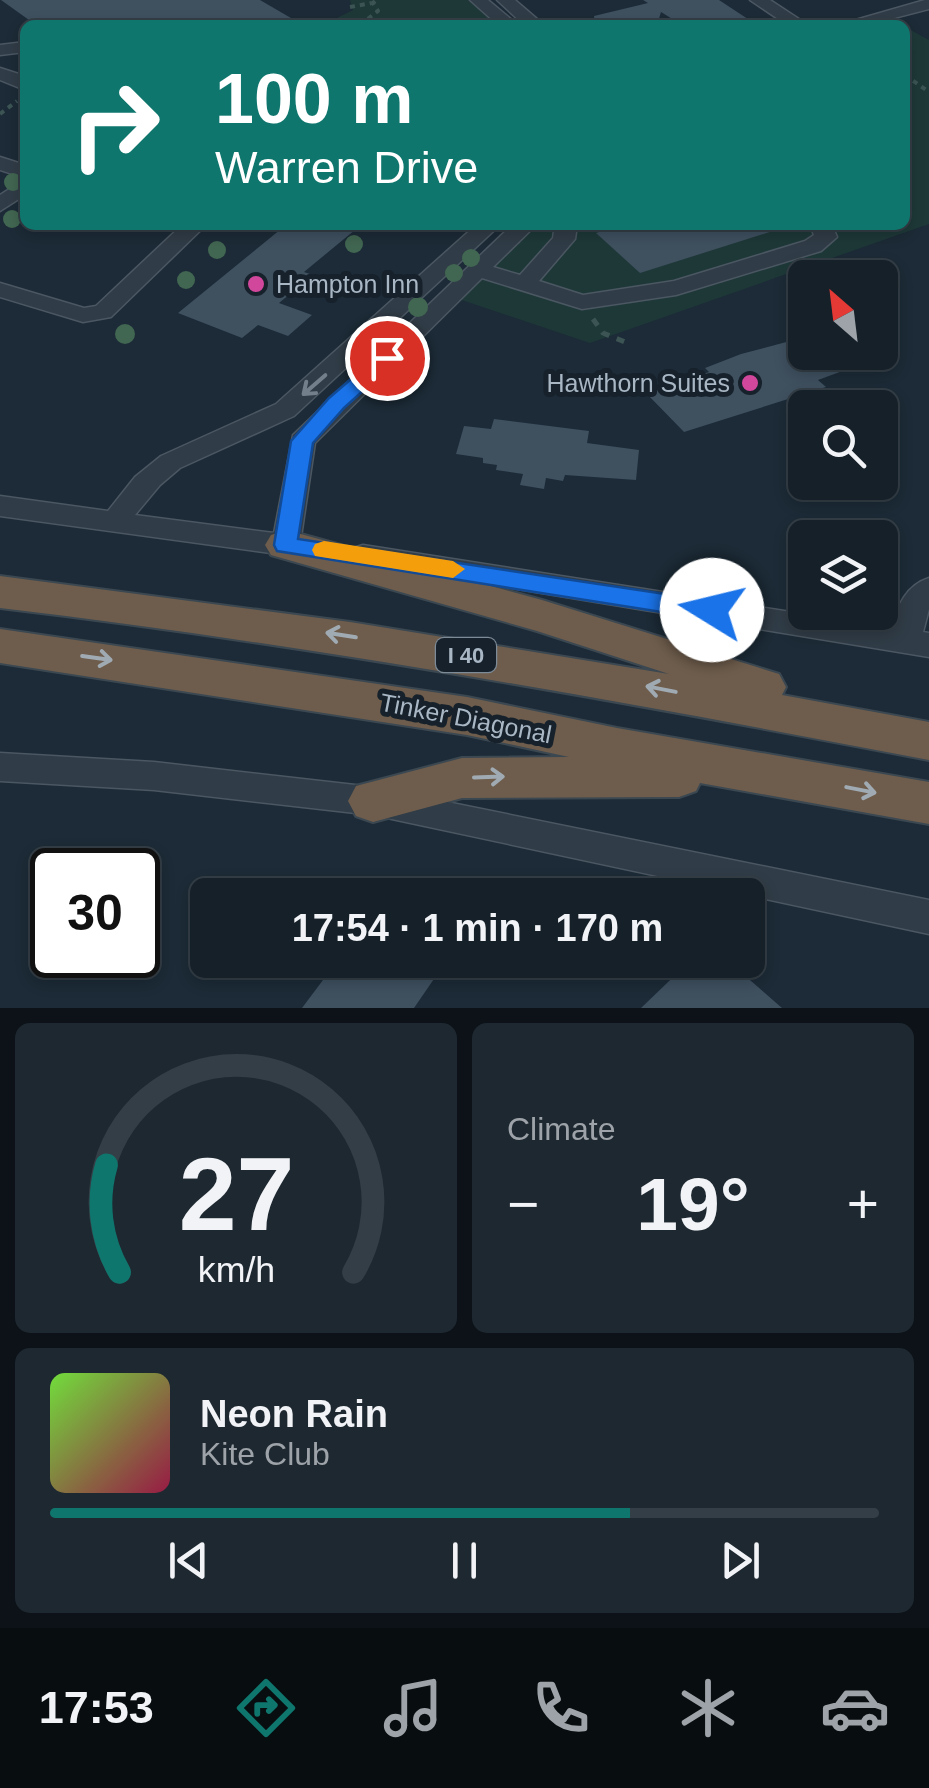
<!DOCTYPE html>
<html lang="en">
<head>
<meta charset="utf-8">
<style>
  body { margin:0; font-family:Arial,sans-serif; background:#1e2831; color:#f1f3f6; height:100vh; display:flex; flex-direction:column; font-size:38px; white-space:nowrap }
  * { box-sizing:border-box; margin:0 }
  p { font-size:32px; color:#9da3a8 }
  .icon { flex:none; width:55px; height:55px; fill:none; stroke:currentColor; stroke-width:2; stroke-linecap:round; stroke-linejoin:round }
  .map { position:relative; height:1008px; overflow:hidden }
  .side { display:flex; flex-direction:column; gap:15px; padding:15px; background:#0c1217; flex:1 }
  .side>* { flex:none }
  .top-card { position:absolute; left:20px; top:20px; width:890px; height:210px; border-radius:15px; box-shadow:0 5px 15px #0003,0 0 0 2px #343e46; background:#0f766e; color:#fff; overflow:hidden }
  .needle { width:65px; rotate:332deg }
  .tools { position:absolute; left:788px; top:260px; display:grid; gap:20px }
  .tools a { display:grid; place-items:center; width:110px; height:110px; border-radius:15px; background:#152029; box-shadow:0 5px 15px #0003,0 0 0 2px #343e46; font-size:50px }
  .speed { position:absolute; left:30px; top:848px; display:flex; gap:20px; font-size:50px; font-weight:700; text-align:center }
  .speed>* { display:grid; place-content:center; width:130px; height:130px; border-radius:50%; background:#152029; box-shadow:0 5px 15px #0003,0 0 0 2px #343e46; line-height:1 }
  .speed .limit { border:5px solid #111; border-radius:15px; background:#fff; color:#111 }
  .pin { position:absolute; display:grid; place-items:center; width:85px; height:85px; color:#fff; margin:-42px; border:5px solid #fff; border-radius:50%; box-shadow:0 2px 10px #0007 }
  .me { position:absolute; width:110px; margin:-55px; rotate:279deg; stroke-linejoin:round; filter:drop-shadow(0 0 8px #0008) }
  .turn { display:flex; align-items:center; gap:35px; height:210px; padding:0 30px; font-size:45px }
  .turn .icon { width:130px; height:130px; stroke-width:2.5 }
  .turn b { display:block; font-size:70px; line-height:85px }
  .big { font-size:75px; font-weight:700; line-height:1.1 }
  .side .card { flex:1; display:flex; flex-direction:column; justify-content:center; gap:15px; min-width:0; padding:0 35px; border-radius:15px; background:#1e2831 }
  .side .dial { align-items:center; gap:0 }
  .dial svg { height:260px; overflow:visible; fill:none; stroke:#343e46; stroke-width:7; stroke-linecap:round; text-anchor:middle }
  .dial text { fill:#f1f3f6; stroke:none }
  .song { display:flex; align-items:center; gap:30px }
  .cover { width:120px; height:120px; border-radius:15px; background:linear-gradient(135deg,hsl(100 70% 55%),hsl(340 70% 35%)) }
  .played { height:10px; border-radius:5px; background:linear-gradient(90deg,#0f766e 70%,#343e46 70%) }
  .keys { display:flex; justify-content:space-around; direction:ltr }
  .heat { display:flex; justify-content:space-between; align-items:center; font-size:55px; direction:ltr }
  .side .tiles { flex:1; display:grid; gap:15px; grid-template-columns:1fr 1fr }
  .card:last-child { grid-column:span 2 }
  .trip { position:absolute; left:190px; top:878px; width:575px; height:100px; border-radius:15px; background:#152029; box-shadow:0 5px 15px #0003,0 0 0 2px #343e46; font-weight:700; line-height:100px; text-align:center }
  .dock { display:flex; height:160px; justify-content:space-around; align-items:center; background:#080d10; color:#9da3a8 }
  .dock .icon { width:70px; height:70px }
  .dock .active { color:#0f766e }
  .dock b { font-size:45px; color:#f1f3f6 }
  .map>svg:first-child { display:block }
</style>
</head>
<body>
<div class="map">
<svg width="929" height="1008" viewBox="0 0 929 1008">
  <rect width="100%" height="100%" fill="#1c2b37"/>
  <!-- green -->
  <g fill="#1e3838">
    <polygon points="350,0 468,0 500,25 323,25 353,10"/>
    <polygon points="905,27 929,40 929,224 590,343 459,299 531,225 905,225"/>
  </g>
  <!-- building -->
  <g fill="#3f505f">
    <polygon points="1,0 260,0 303,25 36,25"/>
    <polygon points="643,0 719,0 757,25 682,25 661,12 657,25 595,25 594,16 648,3"/>
    <polygon points="286,225 361,225 304,272 313,275 279,303 312,315 288,336 258,325 242,338 178,313"/>
    <polygon points="622,225 775,225 776,230 640,273 596,233"/>
    <polygon points="805,337 805,352 886,355 818,380 826,387 684,432 647,394 709,372 705,368 741,354"/>
    <polygon points="494,419 589,431 587,443 639,450 636,480 565,475 563,481 546,478 544,489 520,485 523,474 496,470 497,465 483,463 483,458 456,454 464,426 491,429"/>
    <polygon points="338,960 447,960 414,1008 302,1008"/>
    <polygon points="691,960 727,960 782,1008 641,1008"/>
  </g>
  <g fill="none" stroke-linecap="round" stroke-linejoin="round">
    <defs>
      <g id="minor">
        <polygon points="470,0 488,0 518,25 498,25"/>
        <polygon points="497,0 515,0 544,25 524,25"/>
        <polygon points="750,0 770,0 808,25 787,25"/>
        <polygon points="925,0 929,0 929,9 867,25 838,25"/>
        <polygon points="25,42 25,52 0,55 0,45"/>
        <polygon points="0,68 25,76 25,90 0,80"/>
        <polygon points="0,157 25,165 25,178 0,170"/>
        <polygon points="25,179 25,195 0,211 0,195"/>
        <polygon points="182,225 206,225 111,317 83,322 0,297 0,283 84,308 96,306"/>
        <polygon points="476,225 500,225 294,416 180,468 160,485 135,515 274,533 293,435 512,225 536,225 493,267 520,275 553,238 555,225 577,225 575,239 539,281 583,295 674,281 805,241 814,235 810,225 832,225 837,237 821,251 676,295 582,309 482,278 315,443 301,537 310,540 314,547 310,554 300,557 0,516 0,496 108,511 135,477 161,456 276,404"/>
        <path d="M363 545 893 628C896 606 907 585 929 578V609L923 632 929 633V657L353 562 349 555 353 548Z"/>
        <polygon points="0,753 154,762 373,787 929,900 929,934 373,815 154,790 0,781"/>
      </g>
      <g id="highway">
        <path d="M286 530 542 600 779 674 786 687 782 695 929 722V760C621 701 312 645 0 608V576L350 622 669 674 537 631 271 555 265 545 271 535Z"/>
        <polygon points="0,629 467,697 617,728 929,782 929,824 700,783 696,791 679,797 462,798 373,822 356,816 348,801 356,786 462,758 569,757 467,735 0,663"/>
      </g>
    </defs>
    <!-- minor casing -->
    <use href="#minor" stroke="#4b5762" stroke-width="3"/>
    <!-- highway casing -->
    <use href="#highway" stroke="#3b4751" stroke-width="4"/>
    <!-- path-far1 -->
    <g stroke="#3c5454" stroke-width="4" stroke-dasharray="5 5" stroke-linecap="butt">
      <polyline points="350,7 372,3"/>
      <polyline points="360,25 378,11 373,3 376,0"/>
      <polyline points="905,75 929,92"/>
      <polyline points="0,114 17,101"/>
    </g>
    <!-- path -->
    <polyline stroke="#3c5454" stroke-width="5" stroke-dasharray="8 8" stroke-linecap="butt" points="593,319 603,333 630,344"/>
    <!-- minor -->
    <use href="#minor" fill="#303c47" fill-rule="evenodd"/>
    <!-- highway -->
    <use href="#highway" fill="#6e5d4c" fill-rule="evenodd"/>
  </g>
  <!-- trees -->
  <g fill="#416651">
    <circle cx="13" cy="182" r="9"/>
    <circle cx="12" cy="219" r="9"/>
    <circle cx="354" cy="244" r="9"/>
    <circle cx="217" cy="250" r="9"/>
    <circle cx="471" cy="258" r="9"/>
    <circle cx="454" cy="273" r="9"/>
    <circle cx="186" cy="280" r="9"/>
    <circle cx="418" cy="307" r="10"/>
    <circle cx="125" cy="334" r="10"/>
    <circle cx="363" cy="359" r="10"/>
  </g>
  <!-- one-way arrows -->
  <defs><path id="oneway-shaft" d="M-6 0H5M1.5-3L5.5 0L1.5 3" fill="none" stroke-width="1.6" stroke-linecap="round" stroke-linejoin="round" transform="scale(2.5)"/></defs>
  <use stroke="#73808c" href="#oneway-shaft" transform="translate(314 385) rotate(139)"/>
  <g stroke="#a0aab3">
    <use href="#oneway-shaft" transform="translate(341 635) rotate(-171)"/>
    <use href="#oneway-shaft" transform="translate(97 658) rotate(8)"/>
    <use href="#oneway-shaft" transform="translate(661 689) rotate(-169)"/>
    <use href="#oneway-shaft" transform="translate(489 777) rotate(-2)"/>
    <use href="#oneway-shaft" transform="translate(861 790) rotate(11)"/>
  </g>
  <!-- route -->
  <polygon fill="#1a73e8" stroke="#114b97" stroke-width="2.5" points="387,352 397,358 394,363 344,408 313,443 298,539 712,601 721,604 725,610 721,617 712,620 277,551 274,545 291,441 329,398 380,354"/>
  <!-- slow -->
  <polygon fill="#f59e0b" points="324,541 453,561 465,569 453,578 315,556 312,550 315,544"/>
  <!-- markers -->
  <g fill="#d1479c" stroke="#16212b" stroke-width="4">
    <circle cx="256" cy="284" r="10"/>
    <circle cx="750" cy="383" r="10"/>
  </g>
  <g text-anchor="middle" dominant-baseline="central" stroke-width="10" stroke-linejoin="round" paint-order="stroke">
    <!-- shield labels -->
    <rect fill="#16212b" stroke="#7d8a97" stroke-width="2.5" x="436" y="638" width="60" height="34" rx="8"/>
    <g font-size="22" font-weight="bold" fill="#a9b7c5">
      <text x="466" y="655">I 40</text>
    </g>
    <!-- poi labels -->
    <g font-size="25" fill="#a9b7c5" stroke="#16212b" text-anchor="start">
      <text x="276" y="284">Hampton Inn</text>
      <text x="730" y="383" text-anchor="end">Hawthorn Suites</text>
    </g>
    <!-- street labels -->
    <g font-size="25" fill="#a9b7c5" stroke="#16212b">
      <text transform="translate(466 718) rotate(11)">Tinker Diagonal</text>
    </g>
  </g>
</svg>
<div class="tools">
<a><svg class="needle" viewBox="-14 -14 28 28"><path d="M0-13l5 13h-10z" fill="#e53935"/><path d="M0 13l5-13h-10z" fill="#9da3a8"/></svg></a>
<a><svg class="icon" aria-label="search" viewBox="0 0 24 24"><circle cx="10" cy="10" r="6"/><path d="M15 15l6 6"/></svg></a>
<a><svg class="icon" aria-label="layers" viewBox="0 0 24 24"><path d="M12 4l9 5-9 5-9-5zM3 14l9 5 9-5"/></svg></a>
</div>
<div class="speed"><div class="limit">30</div></div>
<div class="pin" style="left:387px;top:358px;background:#d93025"><svg class="icon" aria-label="arrive" viewBox="0 0 24 24"><path d="M6 21V4h12l-3 4 3 4H6"/></svg></div>
<svg class="me" style="left:712px;top:610px" viewBox="-20 -20 40 40"><circle r="19" fill="#fff"/><path d="M0-13L10 11 0 6-10 11z" fill="#1a73e8"/></svg>
<div class="trip">17:54 · 1 min · 170 m</div>
<div class="top-card">
<div class="turn"><svg class="icon" aria-label="right" viewBox="0 0 24 24"><path d="M7 20v-9h11M14 6l5 5-5 5"/></svg><div><b>100 m</b>Warren Drive</div></div>
</div>
</div>
<section class="side">
<div class="tiles">
<div class="card dial"><svg viewBox="0 0 100 80">
<path d="M14 69A42 42 0 1 1 86 69"/>
<path d="M14 69A42 42 0 0 1 10 36" stroke="#0f766e"/>
<text x="50" y="56" font-size="32" font-weight="700">27</text>
<text x="50" y="72" font-size="11">km/h</text>
</svg></div>
<div class="card"><p>Climate</p>
<div class="heat"><a>−</a><b class="big">19°</b><a>+</a></div>
</div>
<div class="card">
<div class="song"><i class="cover"></i><div><b>Neon Rain</b><p>Kite Club</p></div></div>
<div class="played"></div>
<div class="keys"><svg class="icon" aria-label="previous" viewBox="0 0 24 24"><path d="M18 5L8 12l10 7zM5 5v14"/></svg><svg class="icon" aria-label="pause" viewBox="0 0 24 24"><path d="M8 5v14M16 5v14"/></svg><svg class="icon" aria-label="next" viewBox="0 0 24 24"><path d="M6 5l10 7-10 7zM19 5v14"/></svg></div>
</div>
</div>
</section>
<nav class="dock">
<b>17:53</b>
<svg class="icon active" aria-label="directions" viewBox="0 0 24 24"><path d="M12 3l9 9-9 9-9-9zM9 14v-3h6M13 9l2 2-2 2"/></svg>
<svg class="icon" aria-label="music" viewBox="0 0 24 24"><path d="M9 18V5l10-2v13"/><circle cx="6" cy="18" r="3"/><circle cx="16" cy="16" r="3"/></svg>
<svg class="icon" aria-label="phone" viewBox="0 0 24 24"><path d="M5 4h4l2 5-3 2q2 4 5 5l2-3 5 2v4C11 20 4 13 5 4z"/></svg>
<svg class="icon" aria-label="climate" viewBox="0 0 24 24"><path d="M12 3v18M4 7l16 10M4 17L20 7"/></svg>
<svg class="icon" aria-label="car" viewBox="0 0 24 24"><path d="M5 17H2v-5l4-1 3-4h7l3 4 3 1v5h-3M9 17h6M6 11h13"/><circle cx="7" cy="17" r="2"/><circle cx="17" cy="17" r="2"/></svg>
</nav>
</body>
</html>
